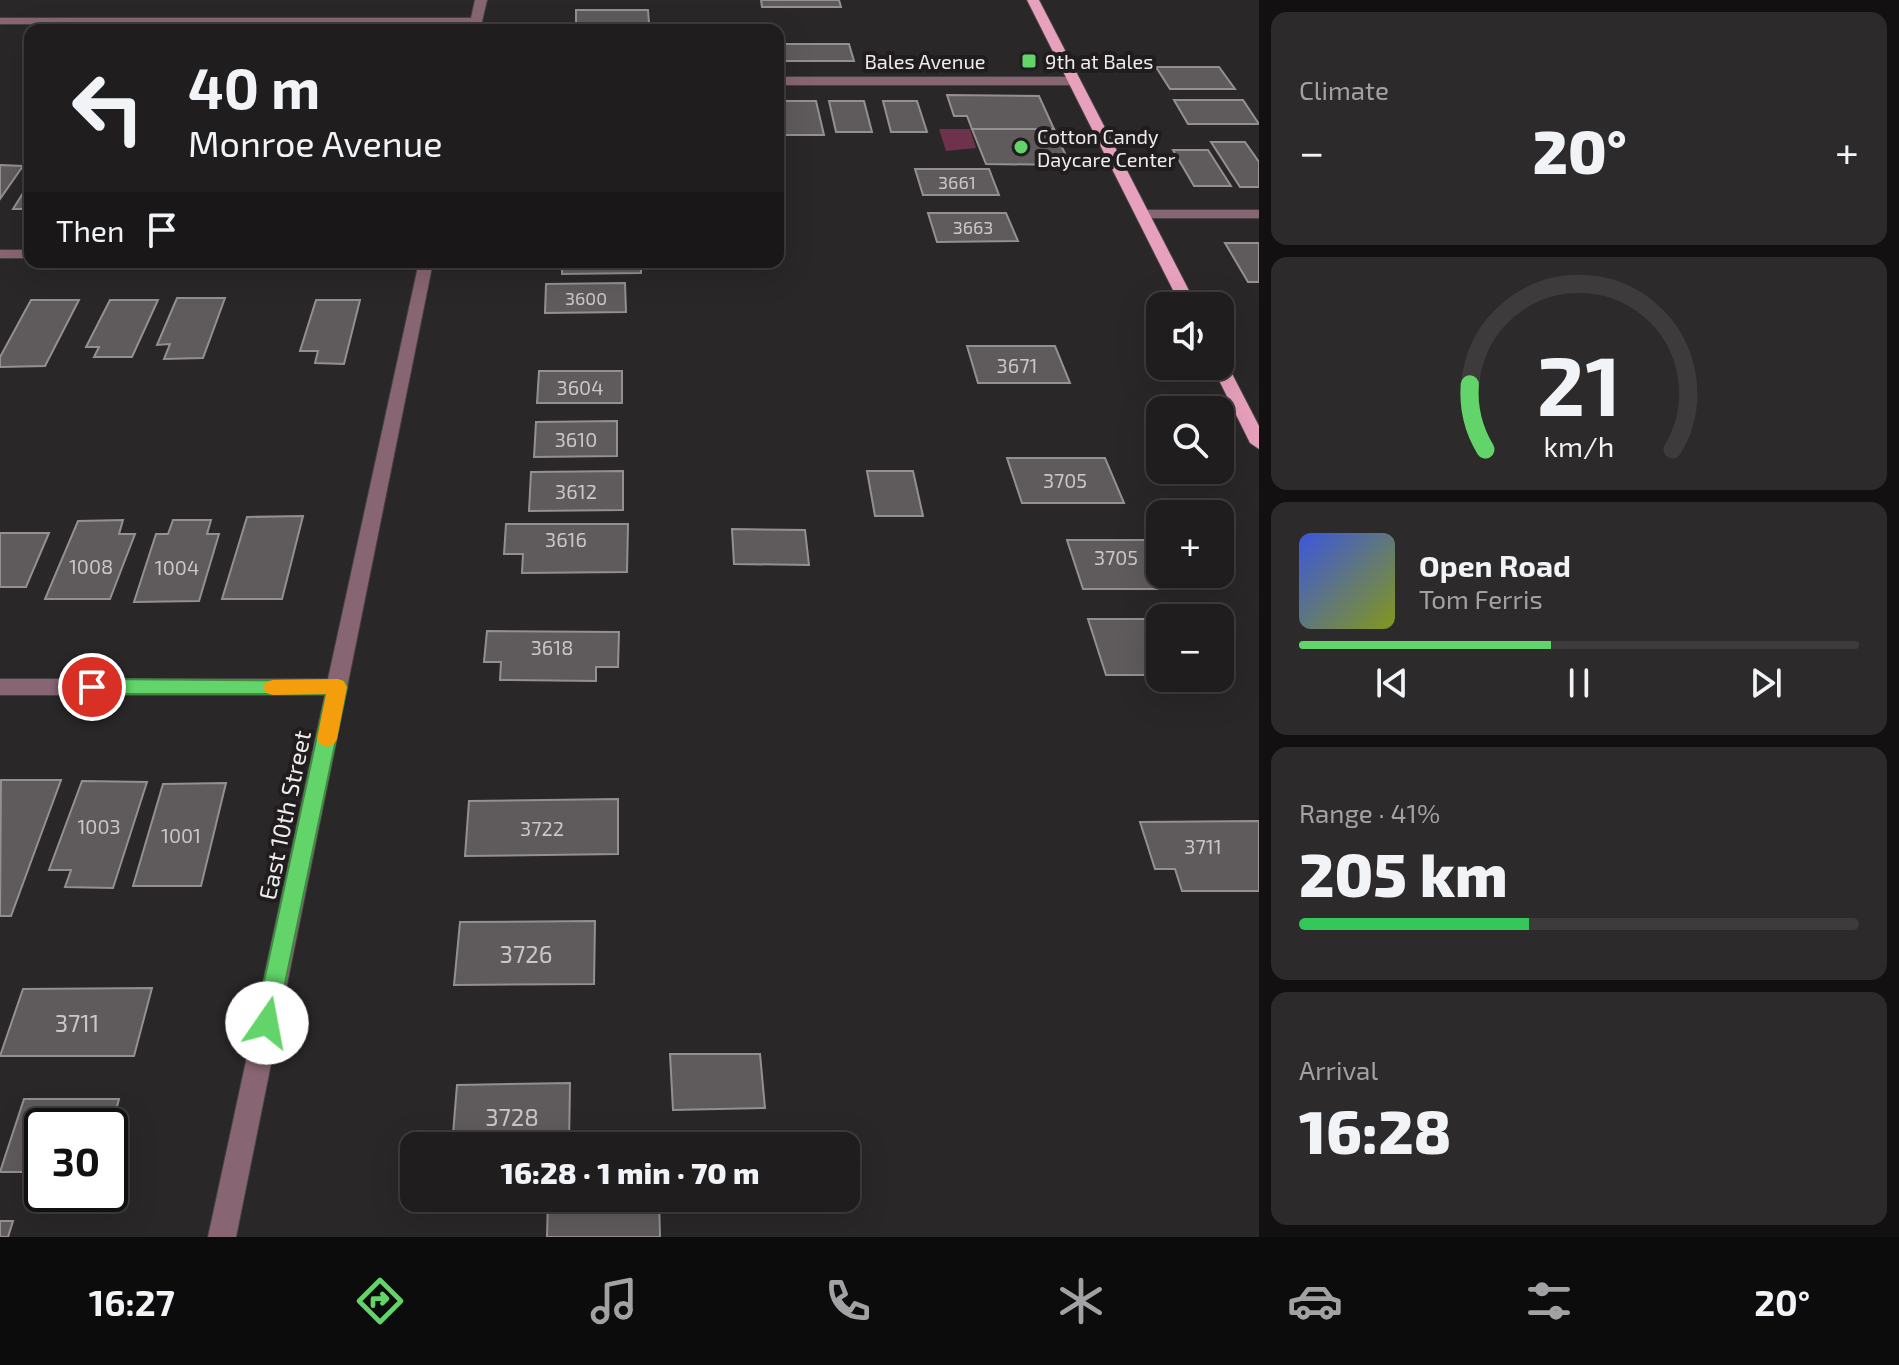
<!DOCTYPE html>
<html lang="en">
<head>
<meta charset="utf-8">
<style>
  body { margin:0; font-family:"Exo 2",sans-serif; background:#2d2a2b; color:#f1f3f6; height:100vh; display:flex; flex-direction:column; font-size:30px; white-space:nowrap }
  * { box-sizing:border-box; margin:0 }
  p { font-size:26px; color:#a2a2a4 }
  .icon { flex:none; width:44px; height:44px; fill:none; stroke:currentColor; stroke-width:2; stroke-linecap:round; stroke-linejoin:round }
  .map { position:relative; flex:1; overflow:hidden }
  .details { display:flex; flex-direction:column; gap:12px; padding:12px; background:#121010; width:640px }
  .details>* { flex:none }
  .top-card { position:absolute; left:24px; top:24px; width:760px; height:244px; border-radius:16px; box-shadow:0 8px 32px #0002,0 0 0 2px #3d3b3c; background:#201d1e; color:#f1f3f6; overflow:hidden }
  .controls { position:absolute; left:1146px; top:292px; display:grid; gap:16px }
  .controls a { display:grid; place-items:center; width:88px; height:88px; border-radius:16px; background:#201d1e; box-shadow:0 8px 32px #0002,0 0 0 2px #3d3b3c; font-size:40px }
  .speed { position:absolute; left:24px; top:1108px; display:flex; gap:16px; font-size:40px; font-weight:700; text-align:center }
  .speed>* { display:grid; place-content:center; width:104px; height:104px; border-radius:50%; background:#201d1e; box-shadow:0 8px 32px #0002,0 0 0 2px #3d3b3c; line-height:1 }
  .speed .limit { border:4px solid #111; border-radius:12px; background:#fff; color:#111 }
  .pin { position:absolute; display:grid; place-items:center; width:68px; height:68px; color:#fff; margin:-34px; border:4px solid #fff; border-radius:50%; box-shadow:0 2px 8px #0007 }
  .me { position:absolute; width:88px; margin:-44px; rotate:12deg; stroke-linejoin:round; filter:drop-shadow(0 0 6px #0008) }
  .turn { display:flex; align-items:center; gap:28px; height:168px; padding:0 32px; font-size:36px }
  .turn .icon { width:104px; height:104px; stroke-width:2.5 }
  .turn b { display:block; font-size:56px; line-height:68px }
  .then { display:flex; align-items:center; height:76px; padding:0 32px; background:#0003; gap:16px; font-size:30px }
  .big { font-size:60px; font-weight:800; line-height:1.1 }
  .details .widget { flex:1; display:flex; flex-direction:column; justify-content:center; gap:12px; min-width:0; padding:0 28px; border-radius:16px; background:#2d2a2b }
  .details .dial { align-items:center; gap:0 }
  .dial svg { height:208px; overflow:visible; fill:none; stroke:#3d3b3c; stroke-width:7; stroke-linecap:round; text-anchor:middle }
  .dial text { fill:#f1f3f6; stroke:none }
  .song { display:flex; align-items:center; gap:24px }
  .cover { width:96px; height:96px; border-radius:12px; background:linear-gradient(135deg,hsl(230 70% 55%),hsl(70 70% 35%)) }
  .played { height:8px; border-radius:4px; background:linear-gradient(90deg,#62d469 45%,#3d3b3c 45%) }
  .keys { display:flex; justify-content:space-around; direction:ltr }
  .heat { display:flex; justify-content:space-between; align-items:center; font-size:44px; direction:ltr }
  .charge { height:12px; border-radius:6px; background:linear-gradient(90deg,#34c759 41%,#3d3b3c 0) }
  .trip { position:absolute; left:400px; top:1132px; width:460px; height:80px; border-radius:16px; background:#201d1e; box-shadow:0 8px 32px #0002,0 0 0 2px #3d3b3c; font-weight:800; line-height:80px; text-align:center }
  .dock { display:flex; height:128px; justify-content:space-around; align-items:center; background:#0d0c0c; color:#a2a2a4 }
  .dock .icon { width:56px; height:56px }
  .dock .selected { color:#62d469 }
  .dock b { font-size:36px; color:#f1f3f6 }
  main { display:flex; flex:1; min-height:0 }
  .map>svg:first-child { display:block }
</style>
</head>
<body>
<main>
<div class="map">
<svg width="1259" height="1237" viewBox="0 0 1259 1237">
  <rect width="100%" height="100%" fill="#2a2728"/>
  <!-- green -->
  <polygon fill="#6f324d" points="939,129 970,129 976,148 946,151"/>
  <!-- building -->
  <g fill="#5f5b5c" stroke="#949091" stroke-width="2">
    <polygon points="761,0 839,0 841,7 762,7"/>
    <polygon points="576,10 648,10 649,23 576,24"/>
    <polygon points="778,44 849,44 854,61 778,61"/>
    <polygon points="1156,67 1219,67 1235,89 1170,89"/>
    <polygon points="947,95 1039,96 1054,129 972,129 967,116 954,116"/>
    <polygon points="1174,100 1243,100 1259,124 1188,124"/>
    <polygon points="778,101 816,101 824,135 784,135"/>
    <polygon points="829,101 864,101 872,132 836,132"/>
    <polygon points="883,101 917,101 927,132 891,132"/>
    <polygon points="972,129 1054,129 1070,165 986,164"/>
    <polygon points="1211,142 1245,142 1259,162 1259,187 1240,187"/>
    <polygon points="1173,150 1208,150 1231,186 1194,186"/>
    <polygon points="0,165 23,166 0,199"/>
    <polygon points="915,169 989,169 999,195 923,195"/>
    <polygon points="30,182 30,209 13,209"/>
    <polygon points="928,213 1006,213 1018,241 937,242"/>
    <polygon points="1225,243 1259,243 1259,282 1248,282"/>
    <polygon points="549,262 641,262 641,273 562,274 562,267 549,267"/>
    <polygon points="625,283 626,312 545,313 546,284"/>
    <polygon points="177,298 225,298 203,358 164,359 170,344 157,345"/>
    <polygon points="31,300 79,300 45,366 0,367 0,357"/>
    <polygon points="110,300 158,300 132,357 94,357 99,347 86,347"/>
    <polygon points="316,300 360,300 344,364 315,363 318,351 300,351"/>
    <polygon points="967,346 1055,346 1070,383 978,383"/>
    <polygon points="539,371 622,371 622,403 537,403"/>
    <polygon points="617,421 617,456 534,457 536,422"/>
    <polygon points="1007,458 1105,458 1124,503 1022,503"/>
    <polygon points="623,471 623,510 529,511 531,472"/>
    <polygon points="867,471 913,471 923,516 875,516"/>
    <polygon points="303,516 282,599 222,599 247,517"/>
    <polygon points="123,520 119,534 135,534 110,599 45,599 78,521"/>
    <polygon points="173,520 211,520 207,534 219,534 199,601 134,602 156,534 168,534"/>
    <polygon points="506,524 628,524 627,572 522,573 523,554 504,554"/>
    <polygon points="732,529 805,530 809,565 734,564"/>
    <polygon points="0,533 49,533 26,587 0,587"/>
    <polygon points="1067,540 1160,540 1160,574 1187,574 1193,589 1083,589"/>
    <polygon points="1088,619 1160,619 1160,675 1106,675"/>
    <polygon points="487,631 619,632 618,667 596,667 596,681 500,680 501,662 484,662"/>
    <polygon points="1,780 61,780 11,916 0,916"/>
    <polygon points="82,781 147,782 113,888 65,887 71,870 49,870"/>
    <polygon points="226,783 201,886 133,886 163,784"/>
    <polygon points="618,799 618,854 465,856 469,801"/>
    <polygon points="1259,821 1259,891 1182,891 1175,869 1155,869 1140,822"/>
    <polygon points="595,921 594,984 454,985 460,922"/>
    <polygon points="152,988 134,1056 0,1056 23,989"/>
    <polygon points="670,1054 760,1054 765,1108 673,1110"/>
    <polygon points="570,1083 569,1146 452,1146 457,1085"/>
    <polygon points="24,1099 119,1099 110,1133 110,1126 42,1126 42,1172 0,1172"/>
    <polygon points="548,1198 659,1198 660,1237 547,1237"/>
    <polygon points="0,1221 13,1221 8,1237 0,1237"/>
  </g>
  <g fill="none" stroke-linecap="round" stroke-linejoin="round">
    <defs>
      <g id="minor">
        <polygon points="475,0 487,0 480,30 468,30 470,24 0,24 0,18 471,18"/>
        <polygon points="778,77 1073,77 1079,81 1073,85 778,85"/>
        <polygon points="1259,210 1259,218 1142,218 1135,214 1142,210"/>
        <rect x="0" y="250" width="30" height="8"/>
        <polygon points="419,262 433,262 236,1237 208,1237 325,695 0,695 0,679 328,679"/>
      </g>
      <g id="major">
        <polygon points="1027,0 1039,0 1197,306 1181,306"/>
        <polygon points="1220,361 1228,366 1259,426 1259,449 1250,443 1212,366 1220,366"/>
      </g>
    </defs>
    <!-- minor casing -->
    <use href="#minor" stroke="#454243" stroke-width="2"/>
    <!-- major casing -->
    <use href="#major" stroke="#454243" stroke-width="2"/>
    <!-- minor -->
    <use href="#minor" fill="#886572" fill-rule="evenodd"/>
    <!-- major -->
    <use href="#major" fill="#e8a1bc" fill-rule="evenodd"/>
  </g>
  <!-- route -->
  <polygon fill="#62d469" stroke="#408a44" stroke-width="2" points="92,679 344,681 347,687 275,1031 267,1035 258,1031 255,1023 326,694 92,694 85,692 82,687 85,681"/>
  <!-- slow -->
  <polygon fill="#f59e0b" points="338,679 344,681 347,687 337,739 334,744 327,747 320,744 317,739 326,694 273,695 266,693 263,687 266,682 273,680"/>
  <!-- markers -->
  <g fill="#62d469" stroke="#211d1e" stroke-width="3">
    <rect x="1021" y="53" width="16" height="16" rx="4"/>
    <circle cx="1021" cy="147" r="8"/>
  </g>
  <g text-anchor="middle" dominant-baseline="central" stroke-width="8" stroke-linejoin="round" paint-order="stroke">
    <!-- far-number labels -->
    <g font-size="18" fill="#cac7c7">
      <text x="957" y="182">3661</text>
      <text x="973" y="227">3663</text>
      <text x="586" y="298">3600</text>
    </g>
    <!-- far-street labels -->
    <g font-size="20" fill="#edebeb" stroke="#211d1e">
      <text x="925" y="61">Bales Avenue</text>
    </g>
    <!-- far-poi labels -->
    <g font-size="20" fill="#edebeb" stroke="#211d1e" text-anchor="start">
      <text x="1045" y="61">9th at Bales</text>
      <text x="1037" y="136">Cotton Candy<tspan x="1037" dy="23">Daycare Center</tspan></text>
    </g>
    <!-- number labels -->
    <g font-size="20" fill="#cac7c7">
      <text x="1017" y="365">3671</text>
      <text x="580" y="387">3604</text>
      <text x="576" y="439">3610</text>
      <text x="1065" y="480">3705</text>
      <text x="576" y="491">3612</text>
      <text x="566" y="539">3616</text>
      <text x="1116" y="557">3705</text>
      <text x="91" y="566">1008</text>
      <text x="177" y="567">1004</text>
      <text x="552" y="647">3618</text>
      <text x="99" y="826">1003</text>
      <text x="542" y="828">3722</text>
      <text x="181" y="835">1001</text>
      <text x="1203" y="846">3711</text>
    </g>
    <!-- street labels -->
    <g font-size="24" fill="#edebeb" stroke="#211d1e">
      <text transform="translate(284 815) rotate(-78)">East 10th Street</text>
    </g>
    <!-- near-number labels -->
    <g font-size="24" fill="#cac7c7">
      <text x="526" y="953">3726</text>
      <text x="77" y="1022">3711</text>
      <text x="512" y="1116">3728</text>
    </g>
  </g>
</svg>
<div class="controls">
<a><svg class="icon" aria-label="sound" viewBox="0 0 24 24"><path d="M4 9h4l5-4v14l-5-4H4zM17 9q2 3 0 6"/></svg></a>
<a><svg class="icon" aria-label="search" viewBox="0 0 24 24"><circle cx="10" cy="10" r="6"/><path d="M15 15l6 6"/></svg></a>
<a>+</a>
<a>−</a>
</div>
<div class="speed"><div class="limit">30</div></div>
<div class="pin" style="left:92px;top:687px;background:#d93025"><svg class="icon" aria-label="arrive" viewBox="0 0 24 24"><path d="M6 21V4h12l-3 4 3 4H6"/></svg></div>
<svg class="me" style="left:267px;top:1023px" viewBox="-20 -20 40 40"><circle r="19" fill="#fff"/><path d="M0-13L10 11 0 6-10 11z" fill="#62d469"/></svg>
<div class="trip">16:28 · 1 min · 70 m</div>
<div class="top-card">
<div class="turn"><svg class="icon" aria-label="left" viewBox="0 0 24 24"><path d="M17 20v-9H6M10 6l-5 5 5 5"/></svg><div><b>40 m</b>Monroe Avenue</div></div>
<div class="then">Then<svg class="icon" aria-label="arrive" viewBox="0 0 24 24"><path d="M6 21V4h12l-3 4 3 4H6"/></svg></div>
</div>
</div>
<section class="details">
<div class="widget"><p>Climate</p>
<div class="heat"><a>−</a><b class="big">20°</b><a>+</a></div>
</div>
<div class="widget dial"><svg viewBox="0 0 100 80">
<path d="M14 69A42 42 0 1 1 86 69"/>
<path d="M14 69A42 42 0 0 1 8 44" stroke="#62d469"/>
<text x="50" y="56" font-size="32" font-weight="700">21</text>
<text x="50" y="72" font-size="11">km/h</text>
</svg></div>
<div class="widget">
<div class="song"><i class="cover"></i><div><b>Open Road</b><p>Tom Ferris</p></div></div>
<div class="played"></div>
<div class="keys"><svg class="icon" aria-label="previous" viewBox="0 0 24 24"><path d="M18 5L8 12l10 7zM5 5v14"/></svg><svg class="icon" aria-label="pause" viewBox="0 0 24 24"><path d="M8 5v14M16 5v14"/></svg><svg class="icon" aria-label="next" viewBox="0 0 24 24"><path d="M6 5l10 7-10 7zM19 5v14"/></svg></div>
</div>
<div class="widget"><p>Range · 41%</p><b class="big">205 km</b><div class="charge"></div></div>
<div class="widget"><p>Arrival</p><b class="big">16:28</b></div>
</section>
</main>
<nav class="dock">
<b>16:27</b>
<svg class="icon selected" aria-label="directions" viewBox="0 0 24 24"><path d="M12 3l9 9-9 9-9-9zM9 14v-3h6M13 9l2 2-2 2"/></svg>
<svg class="icon" aria-label="music" viewBox="0 0 24 24"><path d="M9 18V5l10-2v13"/><circle cx="6" cy="18" r="3"/><circle cx="16" cy="16" r="3"/></svg>
<svg class="icon" aria-label="phone" viewBox="0 0 24 24"><path d="M5 4h4l2 5-3 2q2 4 5 5l2-3 5 2v4C11 20 4 13 5 4z"/></svg>
<svg class="icon" aria-label="climate" viewBox="0 0 24 24"><path d="M12 3v18M4 7l16 10M4 17L20 7"/></svg>
<svg class="icon" aria-label="car" viewBox="0 0 24 24"><path d="M5 17H2v-5l4-1 3-4h7l3 4 3 1v5h-3M9 17h6M6 11h13"/><circle cx="7" cy="17" r="2"/><circle cx="17" cy="17" r="2"/></svg>
<svg class="icon" aria-label="filters" viewBox="0 0 24 24"><path d="M4 7h16M4 17h16"/><circle cx="9" cy="7" r="2"/><circle cx="15" cy="17" r="2"/></svg>
<b>20°</b>
</nav>
</body>
</html>
